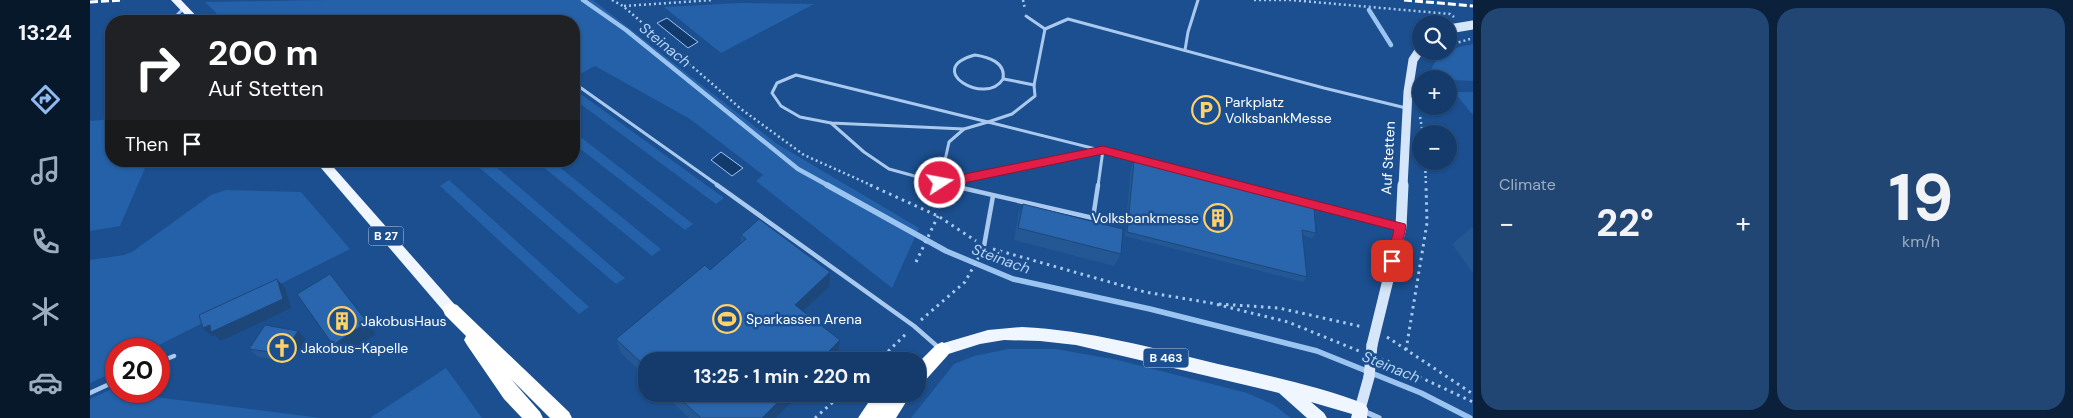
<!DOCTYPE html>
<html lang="en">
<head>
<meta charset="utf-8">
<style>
  body { margin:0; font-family:"DM Sans",sans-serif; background:#214673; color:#f1f3f6; height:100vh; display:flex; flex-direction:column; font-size:19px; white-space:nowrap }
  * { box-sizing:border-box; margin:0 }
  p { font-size:16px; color:#9dadc1 }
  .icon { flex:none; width:28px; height:28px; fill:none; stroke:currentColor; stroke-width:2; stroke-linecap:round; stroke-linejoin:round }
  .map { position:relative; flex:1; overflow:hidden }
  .panel { display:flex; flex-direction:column; gap:8px; padding:8px; background:#0b203b; width:600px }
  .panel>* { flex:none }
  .guide { position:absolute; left:15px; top:15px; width:475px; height:152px; border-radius:20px; box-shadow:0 1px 4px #0004,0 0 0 1px #33557e; background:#202124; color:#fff; overflow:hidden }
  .buttons { position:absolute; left:1322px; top:15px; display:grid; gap:10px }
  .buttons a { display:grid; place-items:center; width:45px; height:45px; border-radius:50%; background:#143b6b; box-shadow:0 1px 4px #0004,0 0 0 1px #33557e; font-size:25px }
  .speed { position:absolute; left:15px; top:338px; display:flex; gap:10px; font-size:25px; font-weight:700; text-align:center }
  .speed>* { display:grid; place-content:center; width:65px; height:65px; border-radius:50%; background:#143b6b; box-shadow:0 1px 4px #0004,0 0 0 1px #33557e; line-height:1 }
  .speed .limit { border:8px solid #d22; background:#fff; color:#111 }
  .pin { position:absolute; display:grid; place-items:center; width:42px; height:42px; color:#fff; margin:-21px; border-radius:10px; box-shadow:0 2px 8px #0006 }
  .me { position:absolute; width:55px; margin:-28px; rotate:79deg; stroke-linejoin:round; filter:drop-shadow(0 0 4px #0008) }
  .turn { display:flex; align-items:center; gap:18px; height:105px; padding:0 20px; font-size:22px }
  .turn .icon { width:65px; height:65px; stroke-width:2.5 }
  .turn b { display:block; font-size:35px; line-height:42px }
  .then { display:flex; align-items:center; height:48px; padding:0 20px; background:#0003; gap:10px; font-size:19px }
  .big { font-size:38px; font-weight:700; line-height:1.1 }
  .panel .tile { flex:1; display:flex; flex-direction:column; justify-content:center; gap:8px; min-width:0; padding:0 18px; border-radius:20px; background:#214673 }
  .panel .dial { align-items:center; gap:0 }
  .dial b { font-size:65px; line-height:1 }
  .heat { display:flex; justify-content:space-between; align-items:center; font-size:28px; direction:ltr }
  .panel .tiles { flex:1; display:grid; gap:8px; grid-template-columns:repeat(2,1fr) }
  .trip { position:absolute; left:548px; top:352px; width:288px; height:50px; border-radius:20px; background:#143b6b; box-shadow:0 1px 4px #0004,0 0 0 1px #33557e; font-weight:700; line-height:50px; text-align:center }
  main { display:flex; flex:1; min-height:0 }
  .tabs { display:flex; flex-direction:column; width:90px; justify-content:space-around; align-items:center; background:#08182b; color:#9dadc1 }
  .tabs .icon { width:35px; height:35px }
  .tabs .selected { color:#90b9f0 }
  .tabs b { font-size:22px; color:#f1f3f6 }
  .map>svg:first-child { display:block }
</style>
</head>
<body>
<main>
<nav class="tabs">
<b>13:24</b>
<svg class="icon selected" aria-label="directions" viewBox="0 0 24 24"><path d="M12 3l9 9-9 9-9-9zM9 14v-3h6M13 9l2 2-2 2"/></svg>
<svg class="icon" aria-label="music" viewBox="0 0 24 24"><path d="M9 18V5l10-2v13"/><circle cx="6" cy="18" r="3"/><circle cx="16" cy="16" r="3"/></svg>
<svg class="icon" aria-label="phone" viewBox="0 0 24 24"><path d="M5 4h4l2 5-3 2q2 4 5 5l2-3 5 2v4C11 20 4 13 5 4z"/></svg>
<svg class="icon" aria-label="climate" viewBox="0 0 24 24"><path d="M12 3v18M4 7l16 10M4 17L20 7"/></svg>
<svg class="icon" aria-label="car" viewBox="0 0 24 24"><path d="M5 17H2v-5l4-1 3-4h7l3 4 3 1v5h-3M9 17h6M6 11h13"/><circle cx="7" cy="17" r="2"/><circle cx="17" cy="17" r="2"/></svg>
</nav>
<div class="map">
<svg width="1383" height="418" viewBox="0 0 1383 418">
  <rect width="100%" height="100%" fill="#1b4f8f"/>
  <!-- green -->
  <g fill="#2461a8">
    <polygon points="236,0 503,0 687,144 829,228 802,288 666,181 673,175 600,119 505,66 486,76 484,75 484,21 412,21 408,18 368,15 331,21 134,21 115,2"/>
    <polygon points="650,3 724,4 631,53 574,7"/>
    <path d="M1383 44V81L1338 79C1345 52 1359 49 1383 44Z"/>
    <polygon points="1364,92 1383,92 1383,115"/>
    <polygon points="492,95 634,198 626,204 485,100"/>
    <polygon points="21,119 21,161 58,161 30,226 0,231 0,121"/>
    <polygon points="484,132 603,224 595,230 484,144"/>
    <polygon points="389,161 399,161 535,278 526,284 385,164"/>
    <polygon points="446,161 462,161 571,249 562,256"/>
    <polygon points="359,180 499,307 489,314 350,186"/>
    <polygon points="136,190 211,192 260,249 61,349 26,349 26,371 0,383 0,260 34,255 42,252 121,195"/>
    <polygon points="918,349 966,349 1028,360 1157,393 1184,405 1201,418 821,418 864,364 884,356"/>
    <polygon points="356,368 392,418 280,418"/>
    <polygon points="26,387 26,391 46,391 49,395 231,418 0,418 0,399"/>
  </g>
  <!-- water -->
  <g fill="#123a6d" stroke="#9cc4f0">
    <polygon points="577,18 608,42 598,48 567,23"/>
    <polygon points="631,152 653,168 642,176 621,160"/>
  </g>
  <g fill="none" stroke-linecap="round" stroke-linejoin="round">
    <!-- stream-far1 -->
    <g stroke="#9cc4f0" stroke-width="4.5">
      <polyline points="493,0 536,30 708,169 739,186"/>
      <polyline points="1279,10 1301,45"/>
    </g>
    <!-- stream -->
    <polyline stroke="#9cc4f0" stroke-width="5.5" points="737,185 856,251 923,279 1060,309 1227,351 1331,393 1380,418"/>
    <!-- path-far1 -->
    <g stroke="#a9c9ee" stroke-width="2.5" stroke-dasharray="2 3" stroke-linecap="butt">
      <polyline points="522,0 533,6 651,109 714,155 783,186"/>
      <polyline points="933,0 935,9"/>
      <polyline points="1164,0 1201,0 1360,14 1364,17"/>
      <polyline points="534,6 623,0"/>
      <polyline points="1359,45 1380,39"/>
      <polyline points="1340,57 1347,51"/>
      <polyline points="1330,117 1333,134"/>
      <polyline points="1335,161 1336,186"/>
    </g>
    <!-- path -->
    <g stroke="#a9c9ee" stroke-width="3" stroke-dasharray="2.5 4.5" stroke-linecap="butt">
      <polyline points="780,185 848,216 886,241"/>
      <polyline points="903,249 1055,292 1121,303 1198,322 1269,351"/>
      <polyline points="826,262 848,216"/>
      <polyline points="1129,304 1189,308 1273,327"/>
      <polyline points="831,320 875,282 891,253"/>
      <polyline points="1297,337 1383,394"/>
      <polyline points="1316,350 1337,223 1336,185"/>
      <polyline points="1291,359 1383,402"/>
      <polyline points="788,361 817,333"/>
      <polyline points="725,418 752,394"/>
    </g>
    <!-- lane-far1 -->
    <g stroke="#a9c9ee" stroke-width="3">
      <polyline points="936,16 955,29"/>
      <polyline points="81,21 94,8"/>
      <polyline points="350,21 380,18 393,21"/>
      <polyline points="1095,50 1098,32 1108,0"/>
      <path d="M885 55C898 57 916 62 913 79 896 107 832 69 885 55Z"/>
      <polygon points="706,75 898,122 874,129 741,123 710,117 691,106 682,93 687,83"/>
      <polyline points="914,79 944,85"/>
      <polyline points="484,83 629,186"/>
      <polyline points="898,122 1154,186"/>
      <polyline points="898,122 922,114 945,96 944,85 955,29 978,19 1234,88 1316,108"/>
      <polyline points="741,123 774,152 799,169 850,183"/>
      <polyline points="850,183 865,186"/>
      <polyline points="850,183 859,142 874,129"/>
      <polyline points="850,183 1013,150 1008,186"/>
    </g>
    <!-- lane -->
    <g stroke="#a9c9ee" stroke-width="4.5">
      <polyline points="627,185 824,326 848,347"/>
      <polyline points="859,185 1003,218 1008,185"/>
      <polyline points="1149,185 1180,193"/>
      <polyline points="1206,200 1309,226"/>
      <polyline points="894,246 903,196"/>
      <polyline points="69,362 84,356"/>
      <polyline points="0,393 26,381"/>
    </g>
    <!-- street -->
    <polyline stroke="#a9c9ee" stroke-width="5.5" points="1271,410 1289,418"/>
    <!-- secondary-far1 -->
    <g stroke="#d6e6fa" stroke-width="9">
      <polyline points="1359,29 1383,25"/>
      <polyline points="1313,186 1318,92 1323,60 1331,48"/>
    </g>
    <!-- secondary -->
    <g stroke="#d6e6fa" stroke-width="11">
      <polyline points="1282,345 1311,227 1313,185"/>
      <polyline points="1270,409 1279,377"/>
    </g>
    <!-- primary -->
    <g fill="#f0f6ff" fill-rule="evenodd">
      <polygon points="81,0 91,0 111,21 101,21"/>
      <polygon points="225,161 238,161 366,306 368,310 366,314 361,316 356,314"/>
      <path d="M932 327C998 330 1063 348 1128 364 1176 375 1229 386 1275 404L1278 409 1277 418H1261L1262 414 1221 402 1234 413 1237 418H1217L1189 393 986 345 950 341 914 340 890 344 852 356 847 355 845 350 847 345 898 330Z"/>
    </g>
    <!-- highway -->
    <g fill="#fff" fill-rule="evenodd">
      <polygon points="361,303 367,305 479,412 482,418 460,418 421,379 450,412 453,418 432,418 414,399 377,345 374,340 376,336 355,315 353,310 355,305"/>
      <polygon points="852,342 858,345 861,350 858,355 832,384 826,386 826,365 846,345"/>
      <polygon points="784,394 821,394 806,418 768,418"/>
    </g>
    <!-- rail -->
    <g stroke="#fff" stroke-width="3" stroke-dasharray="8 3" stroke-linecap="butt">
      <polyline points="1314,0 1383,6"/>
      <polyline points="0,2 33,0"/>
    </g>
    <!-- secondary-bridge -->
    <polyline stroke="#d6e6fa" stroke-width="11" points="1279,377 1282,345"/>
  </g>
  <!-- wall -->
  <g fill="#245895">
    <polygon points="1044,161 1210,204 1226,233 1222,238 1213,235 1217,277 1213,282 1035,236 1041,166"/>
    <polygon points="933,204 1031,254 1024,266 924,240 928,215"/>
    <polygon points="1381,228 1383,228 1383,273 1362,244"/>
    <polygon points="651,235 739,287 713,312 748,355 741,361 556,361 556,377 531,353 526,339 620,270 651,244"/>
    <polygon points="208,331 216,339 201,362 168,357 159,349"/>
    <polygon points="574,394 709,394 686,418 599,418"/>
  </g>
  <!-- shaded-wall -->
  <g fill="#1d4779">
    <polygon points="740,272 739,287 704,320 705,305"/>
    <polygon points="240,274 286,334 253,356 243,345"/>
    <polygon points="187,279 195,288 201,308 131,341 125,335 122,336 113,328"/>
    <polygon points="208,331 216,339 201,362 193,354"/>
    <polygon points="750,340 748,355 741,361 729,361"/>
    <polygon points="696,394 709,394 686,418 672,418"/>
  </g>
  <!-- building -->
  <g fill="#2a66ad" stroke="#1d4779">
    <polygon points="1044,161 1210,200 1210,204 1224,207 1226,233 1212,230 1217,277 1037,232"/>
    <polygon points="933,204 1033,229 1031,254 928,228"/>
    <polygon points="669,219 740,272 705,305 750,340 729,361 556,361 556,367 526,339 615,265 620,270 656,239 651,235"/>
    <polygon points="240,274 277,322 243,345 207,294"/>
    <polygon points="187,279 193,299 121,332 120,325 113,328 109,315"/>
    <polygon points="175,325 208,331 193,354 159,349"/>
    <polygon points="585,394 696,394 672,418 611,418"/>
  </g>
  <!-- route -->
  <polygon fill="#e11d48" stroke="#92132f" points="1013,146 1315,224 1316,227 1308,261 1306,264 1298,264 1296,261 1304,230 1013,154 850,188 845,183 850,179"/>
  <!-- icons -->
  <defs>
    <symbol id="parking-ring" viewBox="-11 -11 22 22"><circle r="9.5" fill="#1b4f8f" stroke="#ffd166" stroke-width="1.5"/><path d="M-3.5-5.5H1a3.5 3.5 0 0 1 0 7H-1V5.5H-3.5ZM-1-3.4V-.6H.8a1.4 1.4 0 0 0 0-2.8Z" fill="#ffd166"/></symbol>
    <symbol id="building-ring" viewBox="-11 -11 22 22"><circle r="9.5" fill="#1b4f8f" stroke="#ffd166" stroke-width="1.5"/><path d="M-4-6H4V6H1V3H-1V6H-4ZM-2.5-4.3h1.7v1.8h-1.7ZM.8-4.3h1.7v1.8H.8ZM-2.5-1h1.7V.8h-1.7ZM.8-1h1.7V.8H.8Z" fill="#ffd166"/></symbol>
    <symbol id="stadium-ring" viewBox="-11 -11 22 22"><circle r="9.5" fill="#1b4f8f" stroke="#ffd166" stroke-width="1.5"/><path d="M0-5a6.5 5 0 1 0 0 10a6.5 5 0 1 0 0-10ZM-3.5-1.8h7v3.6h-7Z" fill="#ffd166"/></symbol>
    <symbol id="church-ring" viewBox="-11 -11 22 22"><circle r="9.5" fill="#1b4f8f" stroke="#ffd166" stroke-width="1.5"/><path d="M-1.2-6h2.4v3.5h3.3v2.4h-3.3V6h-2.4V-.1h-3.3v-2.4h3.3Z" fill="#ffd166"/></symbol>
  </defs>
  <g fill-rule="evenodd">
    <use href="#parking-ring" x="1100" y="94" width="32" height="32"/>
    <use href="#building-ring" x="1112" y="202" width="32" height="32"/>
    <use href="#stadium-ring" x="621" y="303" width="32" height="32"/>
    <use href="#building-ring" x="236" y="305" width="32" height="32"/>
    <use href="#church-ring" x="176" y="332" width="32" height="32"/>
  </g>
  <g text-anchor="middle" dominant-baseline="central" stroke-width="5" stroke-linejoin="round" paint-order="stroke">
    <!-- shield labels -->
    <g fill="#1b4f8f" stroke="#bbcadd" stroke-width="1">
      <rect x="278.5" y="226.5" width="35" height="19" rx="4"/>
      <rect x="1053.5" y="348.5" width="45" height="19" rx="4"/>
    </g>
    <g font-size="12" font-weight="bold" fill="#fff">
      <text x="296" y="236">B 27</text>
      <text x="1076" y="358">B 463</text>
    </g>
    <!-- poi labels -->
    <g font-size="14" fill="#fff" stroke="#1b4f8f" text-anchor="start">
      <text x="1135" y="102">Parkplatz<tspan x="1135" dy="16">VolksbankMesse</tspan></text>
      <text x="1109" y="218" text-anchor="end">Volksbankmesse</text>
      <text x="656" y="319">Sparkassen Arena</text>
      <text x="271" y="321">JakobusHaus</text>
      <text x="211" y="348">Jakobus-Kapelle</text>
    </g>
    <!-- street labels -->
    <g font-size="14" fill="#fff" stroke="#1b4f8f">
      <text transform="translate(1298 158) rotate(-87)">Auf Stetten</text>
    </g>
    <!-- water labels -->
    <g font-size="15" font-style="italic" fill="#b5d3f5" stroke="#1b4f8f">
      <text transform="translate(575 45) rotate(39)">Steinach</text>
      <text transform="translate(911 259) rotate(20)">Steinach</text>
      <text transform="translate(1301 367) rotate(22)">Steinach</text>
    </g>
  </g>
</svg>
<div class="buttons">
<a><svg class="icon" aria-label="search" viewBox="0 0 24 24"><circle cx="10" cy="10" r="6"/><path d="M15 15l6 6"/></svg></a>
<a>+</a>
<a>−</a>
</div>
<div class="speed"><div class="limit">20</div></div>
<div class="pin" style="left:1302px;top:261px;background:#d93025"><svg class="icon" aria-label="arrive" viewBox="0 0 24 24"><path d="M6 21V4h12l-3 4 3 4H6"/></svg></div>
<svg class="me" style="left:850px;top:183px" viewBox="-20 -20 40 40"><circle r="17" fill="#e11d48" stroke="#fff" stroke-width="3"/><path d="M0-11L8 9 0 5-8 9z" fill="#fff"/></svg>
<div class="trip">13:25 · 1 min · 220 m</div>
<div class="guide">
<div class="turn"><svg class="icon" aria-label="right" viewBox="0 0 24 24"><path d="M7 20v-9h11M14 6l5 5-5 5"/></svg><div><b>200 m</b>Auf Stetten</div></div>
<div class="then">Then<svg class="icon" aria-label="arrive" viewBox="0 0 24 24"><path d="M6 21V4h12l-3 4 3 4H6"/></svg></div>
</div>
</div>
<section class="panel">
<div class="tiles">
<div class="tile"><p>Climate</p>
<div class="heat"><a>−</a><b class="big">22°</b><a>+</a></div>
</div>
<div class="tile dial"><b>19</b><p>km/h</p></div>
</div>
</section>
</main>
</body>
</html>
